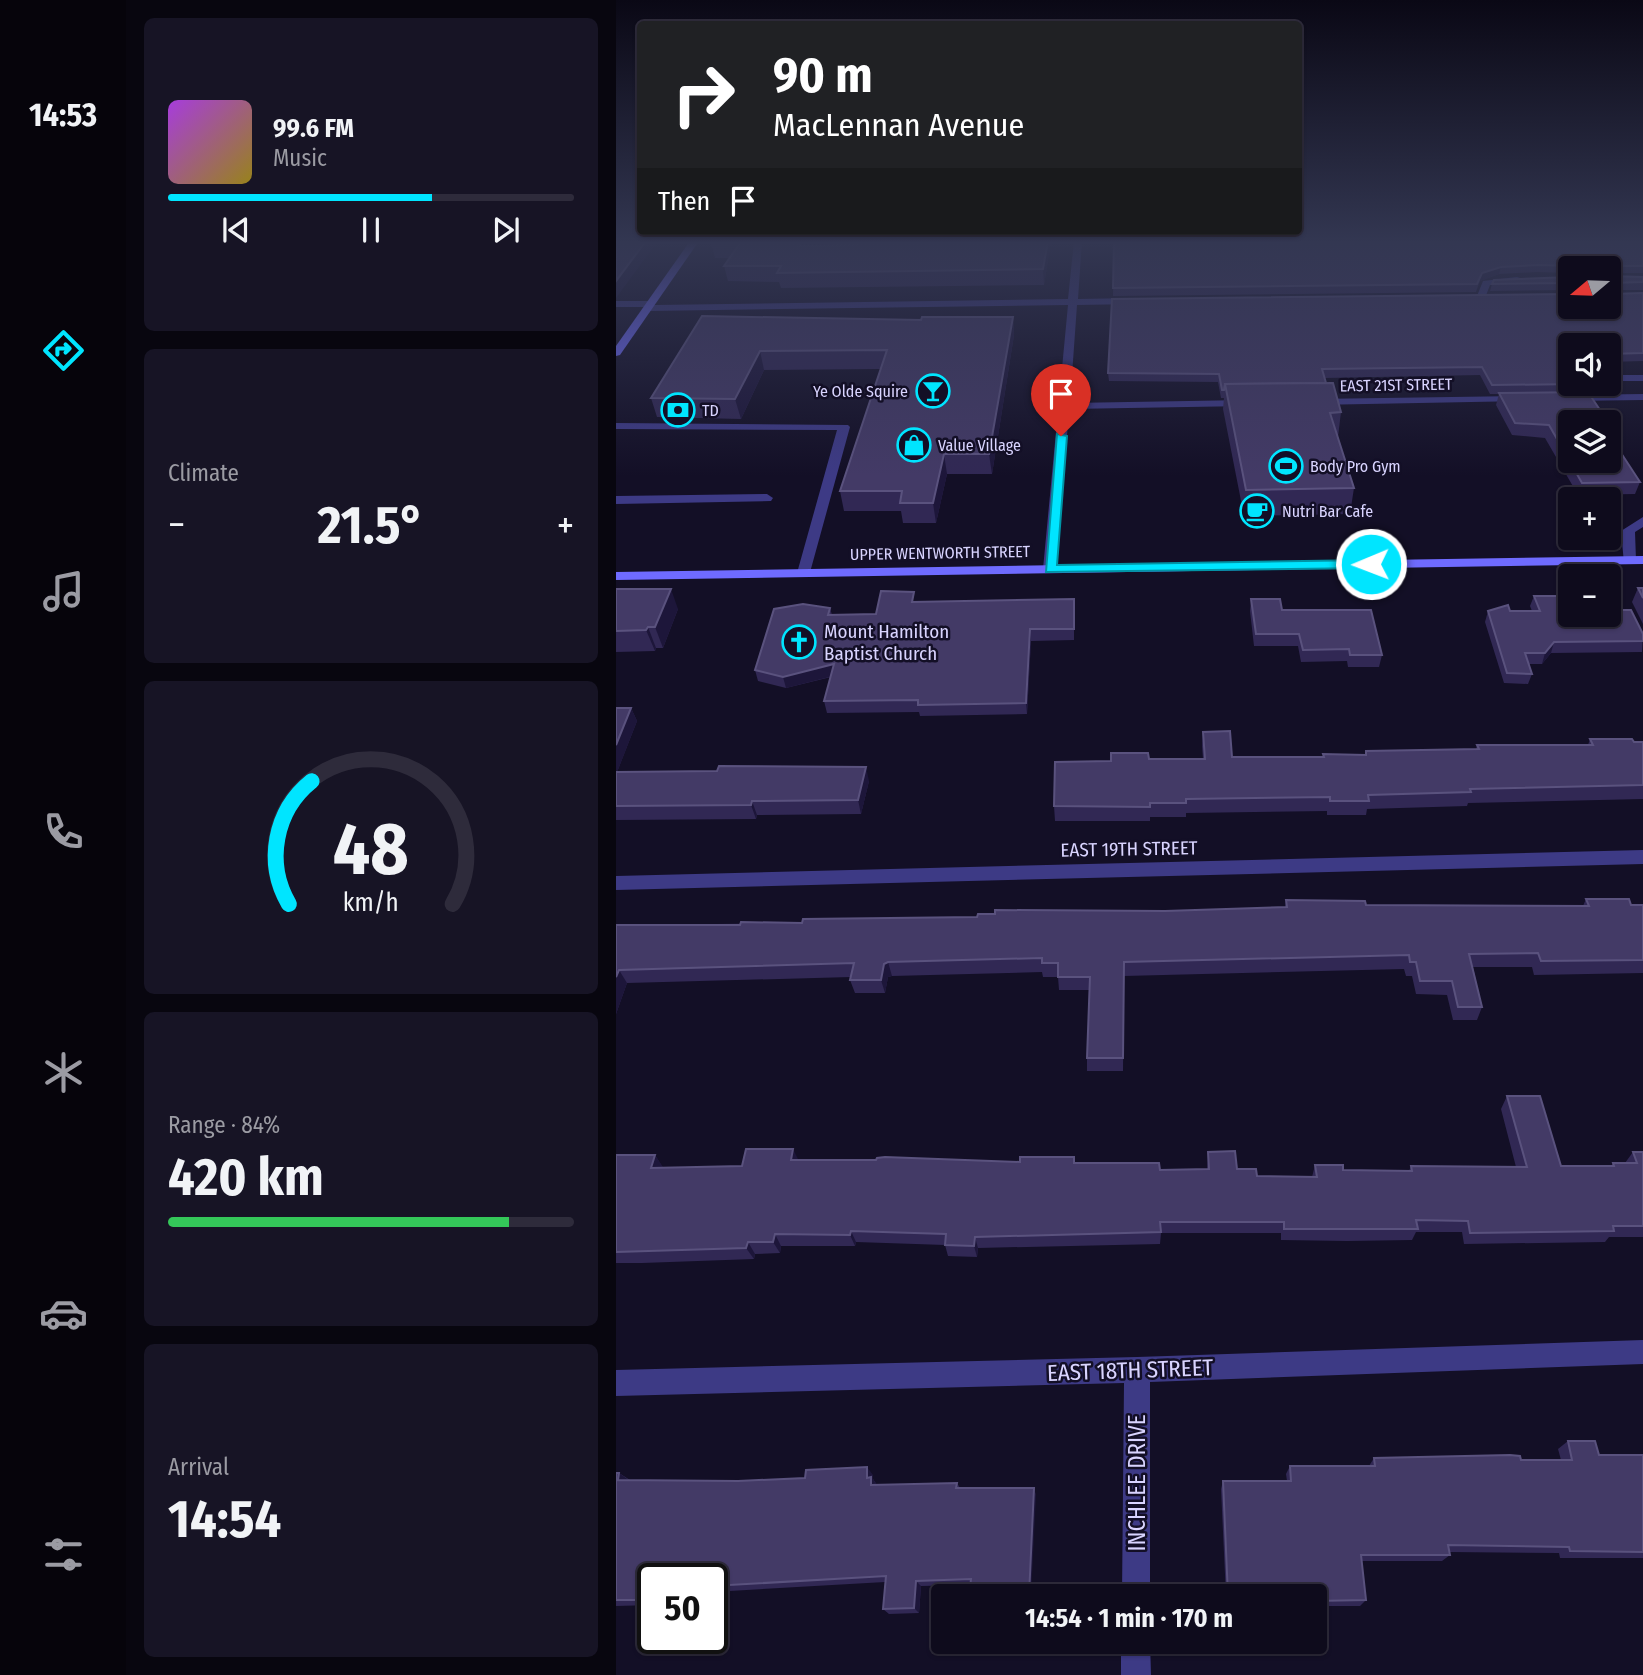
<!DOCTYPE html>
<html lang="en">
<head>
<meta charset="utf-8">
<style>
  body { margin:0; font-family:"Fira Sans Condensed",sans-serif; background:#171425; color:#f1f3f6; height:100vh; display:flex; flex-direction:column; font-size:26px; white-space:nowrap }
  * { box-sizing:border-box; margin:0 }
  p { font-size:23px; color:#9b9ba3 }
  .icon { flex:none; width:38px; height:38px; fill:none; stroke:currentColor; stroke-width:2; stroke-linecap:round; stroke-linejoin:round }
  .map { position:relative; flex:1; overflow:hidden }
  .side { display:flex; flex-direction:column; gap:18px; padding:18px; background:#08060f; width:490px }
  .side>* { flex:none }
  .hud { position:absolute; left:21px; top:21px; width:665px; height:214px; border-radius:7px; box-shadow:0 2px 5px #0004,0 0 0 2px #2e2b3b; background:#202124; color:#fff; overflow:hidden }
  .needle { width:46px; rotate:251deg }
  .fabs { position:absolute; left:942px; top:256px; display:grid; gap:14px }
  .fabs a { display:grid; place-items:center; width:63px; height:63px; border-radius:7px; background:#0e0b1c; box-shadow:0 2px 5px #0004,0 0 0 2px #2e2b3b; font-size:35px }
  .speed { position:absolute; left:21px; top:1563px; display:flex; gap:14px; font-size:35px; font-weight:700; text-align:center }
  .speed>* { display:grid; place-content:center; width:91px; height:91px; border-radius:50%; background:#0e0b1c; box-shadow:0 2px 5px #0004,0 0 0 2px #2e2b3b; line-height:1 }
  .speed .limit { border:4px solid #111; border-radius:10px; background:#fff; color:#111 }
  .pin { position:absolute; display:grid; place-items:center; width:60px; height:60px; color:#fff; margin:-72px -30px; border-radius:50% 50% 50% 0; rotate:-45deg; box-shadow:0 0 7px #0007 }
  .pin .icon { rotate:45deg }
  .me { position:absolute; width:77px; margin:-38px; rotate:269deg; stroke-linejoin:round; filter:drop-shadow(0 0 5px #0008) }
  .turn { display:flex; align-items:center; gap:24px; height:147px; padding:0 21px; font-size:32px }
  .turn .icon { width:91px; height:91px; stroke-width:2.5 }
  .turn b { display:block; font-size:49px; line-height:60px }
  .then { display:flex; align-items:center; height:66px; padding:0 21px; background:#0003; gap:14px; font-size:26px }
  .big { font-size:52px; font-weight:700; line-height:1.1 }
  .side .widget { flex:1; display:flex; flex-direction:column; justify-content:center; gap:10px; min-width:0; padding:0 24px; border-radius:10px; background:#171425 }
  .side .dial { align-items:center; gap:0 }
  .dial svg { height:182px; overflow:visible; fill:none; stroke:#2e2b3b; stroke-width:7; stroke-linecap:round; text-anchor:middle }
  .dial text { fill:#f1f3f6; stroke:none }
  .song { display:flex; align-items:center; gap:21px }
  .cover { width:84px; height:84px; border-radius:10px; background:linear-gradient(135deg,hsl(280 70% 55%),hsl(50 70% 35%)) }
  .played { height:7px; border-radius:4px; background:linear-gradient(90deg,#00e5ff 65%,#2e2b3b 65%) }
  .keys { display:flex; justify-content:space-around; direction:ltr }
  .heat { display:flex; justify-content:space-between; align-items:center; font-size:38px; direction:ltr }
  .charge { height:10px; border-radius:5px; background:linear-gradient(90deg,#34c759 84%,#2e2b3b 0) }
  .trip { position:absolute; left:315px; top:1584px; width:396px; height:70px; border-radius:7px; background:#0e0b1c; box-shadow:0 2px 5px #0004,0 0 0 2px #2e2b3b; font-weight:700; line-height:70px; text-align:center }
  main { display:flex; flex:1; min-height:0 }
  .tabs { display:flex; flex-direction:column; width:126px; justify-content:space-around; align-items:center; background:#06040b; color:#9b9ba3 }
  .tabs .icon { width:49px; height:49px }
  .tabs .active { color:#00e5ff }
  .tabs b { font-size:32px; color:#f1f3f6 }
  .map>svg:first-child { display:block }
</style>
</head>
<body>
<main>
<nav class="tabs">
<b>14:53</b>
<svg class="icon active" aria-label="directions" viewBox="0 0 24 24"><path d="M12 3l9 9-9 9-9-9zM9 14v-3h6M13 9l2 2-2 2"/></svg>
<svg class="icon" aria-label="music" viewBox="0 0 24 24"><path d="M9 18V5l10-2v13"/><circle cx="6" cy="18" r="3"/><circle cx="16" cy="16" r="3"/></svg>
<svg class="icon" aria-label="phone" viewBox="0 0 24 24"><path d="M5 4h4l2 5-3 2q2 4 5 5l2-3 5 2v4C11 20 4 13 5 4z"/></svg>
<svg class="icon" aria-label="climate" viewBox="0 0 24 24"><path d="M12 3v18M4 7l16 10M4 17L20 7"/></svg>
<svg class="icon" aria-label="car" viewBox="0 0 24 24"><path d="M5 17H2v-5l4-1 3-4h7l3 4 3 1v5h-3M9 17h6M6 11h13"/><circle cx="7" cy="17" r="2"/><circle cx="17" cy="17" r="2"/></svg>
<svg class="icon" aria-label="filters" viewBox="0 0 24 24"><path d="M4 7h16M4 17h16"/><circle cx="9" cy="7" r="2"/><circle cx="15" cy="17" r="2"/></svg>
</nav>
<section class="side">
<div class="widget">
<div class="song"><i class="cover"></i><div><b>99.6 FM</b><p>Music</p></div></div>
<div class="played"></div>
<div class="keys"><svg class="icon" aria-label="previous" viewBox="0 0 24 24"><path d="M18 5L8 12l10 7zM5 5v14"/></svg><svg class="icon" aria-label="pause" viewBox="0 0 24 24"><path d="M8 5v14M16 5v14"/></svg><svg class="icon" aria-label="next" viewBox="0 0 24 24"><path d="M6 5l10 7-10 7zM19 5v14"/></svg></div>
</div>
<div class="widget"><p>Climate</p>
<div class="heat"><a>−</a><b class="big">21.5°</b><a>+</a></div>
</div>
<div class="widget dial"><svg viewBox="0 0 100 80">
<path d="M14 69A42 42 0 1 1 86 69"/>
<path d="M14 69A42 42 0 0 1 24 15" stroke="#00e5ff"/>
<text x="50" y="56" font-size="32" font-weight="700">48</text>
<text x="50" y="72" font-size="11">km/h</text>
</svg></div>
<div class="widget"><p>Range · 84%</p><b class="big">420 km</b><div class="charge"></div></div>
<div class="widget"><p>Arrival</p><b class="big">14:54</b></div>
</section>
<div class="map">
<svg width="1027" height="1675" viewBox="0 0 1027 1675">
  <rect width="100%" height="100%" fill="#130f26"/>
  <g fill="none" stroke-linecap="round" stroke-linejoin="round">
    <!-- service -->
    <g fill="#3d3a85" fill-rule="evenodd">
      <polygon points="901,277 904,278 904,282 874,285 869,298 861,296 867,281"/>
      <rect x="992" y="375" width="35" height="6"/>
      <polygon points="965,383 976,383 973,398 967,401 961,398"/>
      <polygon points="0,423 232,425 234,427 193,576 183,576 181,573 221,430 0,429"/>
      <polygon points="151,494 157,498 155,501 0,504 0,496"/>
      <polygon points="1027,517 1027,527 1019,532 1020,560 1018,563 1008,563 1005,531"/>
    </g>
    <!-- minor -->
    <g fill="#3d3a85" fill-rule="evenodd">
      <polygon points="458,241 466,241 462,299 519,298 524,301 519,304 461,305 454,403 631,400 637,403 631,406 453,409 441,569 434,573 427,569 452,305 32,311 28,307 0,307 0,301 34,301 38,305 452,299"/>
      <polygon points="1027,394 1027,400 953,401 947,398 953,395"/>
      <polygon points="904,396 908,397 908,401 698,405 692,402 698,399"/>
      <polygon points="1027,850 1027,864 0,890 0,876"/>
      <polygon points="1027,1340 1027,1364 534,1382 534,1596 506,1596 508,1383 0,1396 0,1370 521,1357"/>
      <polygon points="505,1642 534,1642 535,1675 505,1675"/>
    </g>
    <!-- secondary -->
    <g fill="#6f6bff" fill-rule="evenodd">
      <polygon points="74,241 83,241 4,355 0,356 0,346"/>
      <polygon points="1027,556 1027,564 0,580 0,572"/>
    </g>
  </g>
  <!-- wall -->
  <g fill="#312854">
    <polygon points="96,241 196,241 194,246 435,241 428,285 165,288 163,282 112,281 108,266 113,258 99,258 95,243"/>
    <polygon points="498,241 1027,241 1027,273 992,273 992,268 954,268 954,273 921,272 883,274 864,281 860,292 497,296"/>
    <polygon points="993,276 1027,277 1027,290 992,290"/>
    <polygon points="954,277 954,290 874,291 876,284"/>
    <polygon points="1027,293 1027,361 992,362 992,345 954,345 954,363 948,363 962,384 954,422 1024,482 1019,494 962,495 929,438 896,435 880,405 883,394 874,394 864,375 709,378 710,383 725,412 722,437 738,488 734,514 628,516 607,409 608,398 605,398 602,382 493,381 492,373 995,294"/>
    <polygon points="86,316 305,320 397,317 398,335 376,474 331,474 320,523 287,523 285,511 228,511 224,491 265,369 148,370 125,419 41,417 35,398"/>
    <polygon points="1022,588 1027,588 1027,624 1016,602"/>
    <polygon points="0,589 62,609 47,648 40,648 39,651 0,652"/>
    <polygon points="918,596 954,614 1027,634 1026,652 935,653 926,664 912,664 916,674 912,684 888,683 869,622 872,611 916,611 914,606"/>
    <polygon points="458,599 458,640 415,641 411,714 304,716 303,712 211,713 208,701 215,677 170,688 142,681 139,670 214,608 216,615 260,614 300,602"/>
    <polygon points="635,599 666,610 766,655 763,667 732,667 731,661 685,662 682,646 638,646 634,611"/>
    <polygon points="0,708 15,708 21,721 1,772 253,781 245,814 141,815 140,819 0,820"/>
    <polygon points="587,732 616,757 707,757 707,754 749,755 750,751 860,749 861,745 972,745 974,739 1027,742 1027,799 852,803 851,806 751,809 750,815 711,815 711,811 570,813 570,817 534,817 534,821 439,821 438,806 495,761 533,759 587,759 586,746"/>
    <polygon points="970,899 1015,905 1027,905 1027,973 918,975 916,967 857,967 866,1007 861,1020 837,1020 831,995 800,994 796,976 790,976 788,969 508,976 507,1071 471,1071 471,1058 473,990 443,990 442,977 427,977 426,972 276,976 272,977 269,993 239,993 234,980 235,977 11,983 0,1014 0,925 186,923 669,907 670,900 750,905 908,906 967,906"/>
    <polygon points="891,1096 945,1166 995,1166 997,1163 1009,1163 1017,1152 1027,1152 1027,1237 993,1237 989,1242 848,1244 846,1232 800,1232 796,1240 731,1241 665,1240 665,1233 545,1233 544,1244 362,1248 361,1257 332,1256 329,1245 240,1242 239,1246 165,1246 164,1253 139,1254 138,1259 26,1263 0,1263 0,1155 39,1155 47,1168 126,1166 183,1160 459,1163 544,1170 591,1169 592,1152 621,1169 641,1176 696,1177 699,1165 727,1170 793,1171 795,1166 900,1167 885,1109"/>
    <polygon points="952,1441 983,1455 1027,1455 1027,1558 944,1558 943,1553 833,1552 834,1555 826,1561 745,1561 750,1600 744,1606 698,1606 698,1596 610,1596 605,1489 607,1481 671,1481 670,1474 674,1466 753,1466 758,1458 945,1460 942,1449"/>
    <polygon points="0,1473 3,1473 14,1480 122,1481 257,1475 257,1479 261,1485 341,1483 344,1488 418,1488 420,1496 354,1585 305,1586 303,1613 273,1614 267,1609 269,1582 96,1592 96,1578 37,1578 37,1605 0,1606"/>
  </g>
  <!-- shaded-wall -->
  <g fill="#1d163a">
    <polygon points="30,241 42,241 0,298 0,281"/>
    <polygon points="186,241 196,241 186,261 183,246"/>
    <polygon points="432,241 435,241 428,285 427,269"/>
    <polygon points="885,267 883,274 864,281 860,292 866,273"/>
    <polygon points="397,317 398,335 376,474 373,454"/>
    <polygon points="144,351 148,370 125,419 119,399"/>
    <polygon points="328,454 331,474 320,523 317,503"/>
    <polygon points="55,589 62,609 47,648 39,627"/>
    <polygon points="32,627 40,648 39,651 30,630"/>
    <polygon points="414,629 415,641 411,714 410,703"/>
    <polygon points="938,642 935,653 926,664 929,653"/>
    <polygon points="218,664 221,675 170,688 167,677"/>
    <polygon points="15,708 21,721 0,775 0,745"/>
    <polygon points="250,767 253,781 245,814 242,800"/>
    <polygon points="136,801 141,815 140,819 135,805"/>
    <polygon points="272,962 276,976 272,977 269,993 265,980 268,964"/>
    <polygon points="3,970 11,983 0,1014 0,977"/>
    <polygon points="177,1149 183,1161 175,1160"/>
    <polygon points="39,1155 47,1167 43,1180 35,1168"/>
    <polygon points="235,1231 240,1242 239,1246 234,1235"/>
    <polygon points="159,1234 165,1246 164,1253 157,1242"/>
    <polygon points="359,1237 362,1248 361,1257 358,1246"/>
    <polygon points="132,1242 139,1254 138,1259 130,1248"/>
    <polygon points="251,1467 257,1475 257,1479 261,1485 255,1485 251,1478"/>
    <polygon points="3,1473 14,1481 2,1480"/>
    <polygon points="418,1488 420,1496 415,1596 413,1596"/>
    <polygon points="300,1581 305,1586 303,1613 298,1608"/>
  </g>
  <!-- building -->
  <g fill="#433a66" stroke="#5a527e" stroke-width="2">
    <polygon points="0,241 30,241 0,281"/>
    <polygon points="96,241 186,241 183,246 240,245 242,241 432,241 427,269 161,273 165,266 108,266 124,243 95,243"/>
    <polygon points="498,241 1027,241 1027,266 994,266 992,268 958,268 956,266 923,265 885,267 866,273 861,284 497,288"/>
    <polygon points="992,273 993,276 1027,277 1027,282 994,283 992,290"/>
    <polygon points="954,277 954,283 876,284 878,280"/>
    <polygon points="992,292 995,294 1027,293 1027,353 992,354 992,345 954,345 954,354 943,355 954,371 954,383 962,384 876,385 866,367 706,369 710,383 609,384 608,390 606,390 603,374 492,373 496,299 954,294 954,306 992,306"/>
    <polygon points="86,316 305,320 306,317 397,317 373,454 328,454 317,503 284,503 286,491 224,491 271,350 144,351 119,399 35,398"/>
    <polygon points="717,383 725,412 714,413 738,488 630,490 609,384"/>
    <polygon points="972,392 992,422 954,422 954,460 992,460 992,433 1024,482 966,483 933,425 899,423 883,393"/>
    <polygon points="1022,588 1027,588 1027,598"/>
    <polygon points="0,589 55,589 39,627 32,627 30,630 0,631"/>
    <polygon points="265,591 298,592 296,602 458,599 458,629 414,629 410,703 302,705 302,700 208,701 218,664 167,677 139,670 158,609 187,604 214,608 212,615 260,614"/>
    <polygon points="918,596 949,596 954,606 954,614 992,614 992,610 1015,610 1027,634 1027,641 938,642 929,653 909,653 916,674 891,673 872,611 892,605 894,611 924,611"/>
    <polygon points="635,599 664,599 666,610 755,610 766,655 734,655 733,649 687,650 683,634 640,634"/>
    <polygon points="0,708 15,708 0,745"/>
    <polygon points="614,731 616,757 708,757 707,754 750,755 750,751 863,749 861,745 977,745 974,739 1016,739 1018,742 1027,742 1027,785 854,789 855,792 752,795 753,801 714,801 714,797 570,799 570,803 534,803 534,807 438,806 439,762 495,761 495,753 532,753 533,759 589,759 587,732"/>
    <polygon points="103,766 250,767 242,800 136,801 135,805 0,806 0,772 101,771"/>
    <polygon points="970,899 1013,899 1015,905 1027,905 1027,960 925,961 922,953 853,954 866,1007 842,1007 836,981 804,981 800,962 794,962 793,955 508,962 507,1058 471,1058 474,977 442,977 442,963 426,963 426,958 272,962 268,964 265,980 234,980 238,963 3,970 0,977 0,925 124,925 125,922 186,923 187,919 361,917 362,914 379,914 379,910 549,911 671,907 670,900 749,901 750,905 973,906"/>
    <polygon points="891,1096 924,1096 945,1166 998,1166 997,1163 1021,1163 1017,1152 1027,1152 1027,1226 997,1226 998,1231 854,1233 852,1221 800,1220 802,1229 668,1229 668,1222 544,1222 545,1232 359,1237 358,1246 329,1245 330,1234 235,1231 234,1235 159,1234 157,1242 132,1242 130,1248 0,1252 0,1155 39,1155 35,1168 126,1166 130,1149 177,1149 175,1160 260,1160 261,1158 269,1157 404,1162 404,1157 458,1157 458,1163 543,1163 544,1170 593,1169 592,1152 619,1151 621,1169 640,1169 641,1176 701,1177 699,1165 727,1165 727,1170 796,1171 795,1166 911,1167"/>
    <polygon points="952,1441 979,1441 983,1455 1027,1455 1027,1552 954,1551 953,1547 832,1545 834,1555 745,1555 750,1600 698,1601 698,1596 612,1596 607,1481 675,1481 674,1466 759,1466 758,1458 894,1455 904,1456 905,1460 956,1460"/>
    <polygon points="251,1467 251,1478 255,1477 255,1485 341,1483 340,1488 418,1488 413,1596 353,1596 355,1579 300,1581 298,1608 267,1609 270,1576 96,1586 96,1578 37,1578 37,1600 0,1600 0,1473 3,1473 2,1480 122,1481 189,1478 190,1470"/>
  </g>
  <!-- sky -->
  <linearGradient id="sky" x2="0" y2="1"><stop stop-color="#0a0815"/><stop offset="0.51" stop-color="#333752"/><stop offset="1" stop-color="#333752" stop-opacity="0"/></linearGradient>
  <rect width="1027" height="476" fill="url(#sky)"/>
  <!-- route -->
  <polygon fill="#00e5ff" stroke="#0095a6" stroke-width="2" points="441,434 451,436 441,565 755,560 761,564 755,568 430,572"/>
  <!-- icons -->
  <defs>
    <symbol id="bar-ring" viewBox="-11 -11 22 22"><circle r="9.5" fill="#130f26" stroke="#00e5ff" stroke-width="1.5"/><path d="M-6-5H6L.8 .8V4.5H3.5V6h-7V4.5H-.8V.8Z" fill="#00e5ff"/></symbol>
    <symbol id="bank-ring" viewBox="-11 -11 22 22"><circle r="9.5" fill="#130f26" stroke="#00e5ff" stroke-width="1.5"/><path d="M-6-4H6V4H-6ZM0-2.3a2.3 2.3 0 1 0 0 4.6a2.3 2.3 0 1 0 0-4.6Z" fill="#00e5ff"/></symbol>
    <symbol id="shop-ring" viewBox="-11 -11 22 22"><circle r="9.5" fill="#130f26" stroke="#00e5ff" stroke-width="1.5"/><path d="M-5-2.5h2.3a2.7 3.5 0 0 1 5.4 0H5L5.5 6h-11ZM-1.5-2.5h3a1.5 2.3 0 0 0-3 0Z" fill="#00e5ff"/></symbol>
    <symbol id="stadium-ring" viewBox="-11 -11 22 22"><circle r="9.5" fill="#130f26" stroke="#00e5ff" stroke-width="1.5"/><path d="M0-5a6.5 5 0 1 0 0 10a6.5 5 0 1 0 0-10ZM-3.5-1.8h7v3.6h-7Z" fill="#00e5ff"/></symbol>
    <symbol id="cafe-ring" viewBox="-11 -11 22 22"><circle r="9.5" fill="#130f26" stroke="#00e5ff" stroke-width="1.5"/><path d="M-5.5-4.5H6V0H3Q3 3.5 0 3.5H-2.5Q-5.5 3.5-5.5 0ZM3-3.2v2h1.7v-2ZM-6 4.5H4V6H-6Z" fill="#00e5ff"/></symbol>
    <symbol id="church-ring" viewBox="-11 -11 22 22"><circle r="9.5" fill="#130f26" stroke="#00e5ff" stroke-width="1.5"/><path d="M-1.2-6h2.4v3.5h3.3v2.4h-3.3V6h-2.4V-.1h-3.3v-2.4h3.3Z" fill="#00e5ff"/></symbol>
  </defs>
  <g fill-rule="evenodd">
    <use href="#bar-ring" x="298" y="372" width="38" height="38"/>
    <use href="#bank-ring" x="43" y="391" width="38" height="38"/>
    <use href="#shop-ring" x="279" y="426" width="38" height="38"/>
    <use href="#stadium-ring" x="651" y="447" width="38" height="38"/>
    <use href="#cafe-ring" x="622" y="492" width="38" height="38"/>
    <use href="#church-ring" x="164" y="623" width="38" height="38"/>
  </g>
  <g text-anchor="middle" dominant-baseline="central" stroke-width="5" stroke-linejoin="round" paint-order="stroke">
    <!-- far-street labels -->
    <g font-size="16" fill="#d9d4ff" stroke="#130f26">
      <text transform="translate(780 385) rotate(-1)">EAST 21ST STREET</text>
      <text transform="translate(324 553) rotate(-1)">UPPER WENTWORTH STREET</text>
    </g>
    <!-- far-poi labels -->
    <g font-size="16" fill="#d9d4ff" stroke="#130f26" text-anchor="start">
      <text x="292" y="391" text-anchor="end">Ye Olde Squire</text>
      <text x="86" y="410">TD</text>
      <text x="322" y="445">Value Village</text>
      <text x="694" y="466">Body Pro Gym</text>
      <text x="666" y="511">Nutri Bar Cafe</text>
    </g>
    <!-- poi labels -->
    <g font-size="19" fill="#d9d4ff" stroke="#130f26" text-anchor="start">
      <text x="208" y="631">Mount Hamilton<tspan x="208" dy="22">Baptist Church</tspan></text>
    </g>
    <!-- street labels -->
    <g font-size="19" fill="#d9d4ff" stroke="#130f26">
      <text transform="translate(513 849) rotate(-1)">EAST 19TH STREET</text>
    </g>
    <!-- near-street labels -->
    <g font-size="23" fill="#d9d4ff" stroke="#130f26">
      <text transform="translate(514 1370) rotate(-2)">EAST 18TH STREET</text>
      <text transform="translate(521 1483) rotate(-90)">INCHLEE DRIVE</text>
    </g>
  </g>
</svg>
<div class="fabs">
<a><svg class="needle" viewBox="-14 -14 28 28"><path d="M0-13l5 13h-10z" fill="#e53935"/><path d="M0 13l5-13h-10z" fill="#9b9ba3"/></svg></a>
<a><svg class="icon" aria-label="sound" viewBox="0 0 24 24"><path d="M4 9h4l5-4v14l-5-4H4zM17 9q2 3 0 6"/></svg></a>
<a><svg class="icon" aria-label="layers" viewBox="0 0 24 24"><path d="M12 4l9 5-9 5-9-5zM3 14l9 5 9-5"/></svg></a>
<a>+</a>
<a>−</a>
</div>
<div class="speed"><div class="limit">50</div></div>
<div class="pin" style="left:445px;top:436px;background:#d93025"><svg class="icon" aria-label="arrive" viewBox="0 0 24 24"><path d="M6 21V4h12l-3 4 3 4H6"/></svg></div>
<svg class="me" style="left:755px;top:564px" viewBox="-20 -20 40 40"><circle r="17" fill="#00e5ff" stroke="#fff" stroke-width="3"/><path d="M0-11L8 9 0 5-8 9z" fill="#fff"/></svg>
<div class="trip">14:54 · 1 min · 170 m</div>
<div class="hud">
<div class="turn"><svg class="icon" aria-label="right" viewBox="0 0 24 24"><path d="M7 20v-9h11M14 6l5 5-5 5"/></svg><div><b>90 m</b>MacLennan Avenue</div></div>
<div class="then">Then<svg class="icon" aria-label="arrive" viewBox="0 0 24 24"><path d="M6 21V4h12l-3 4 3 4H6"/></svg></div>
</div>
</div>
</main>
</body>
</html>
